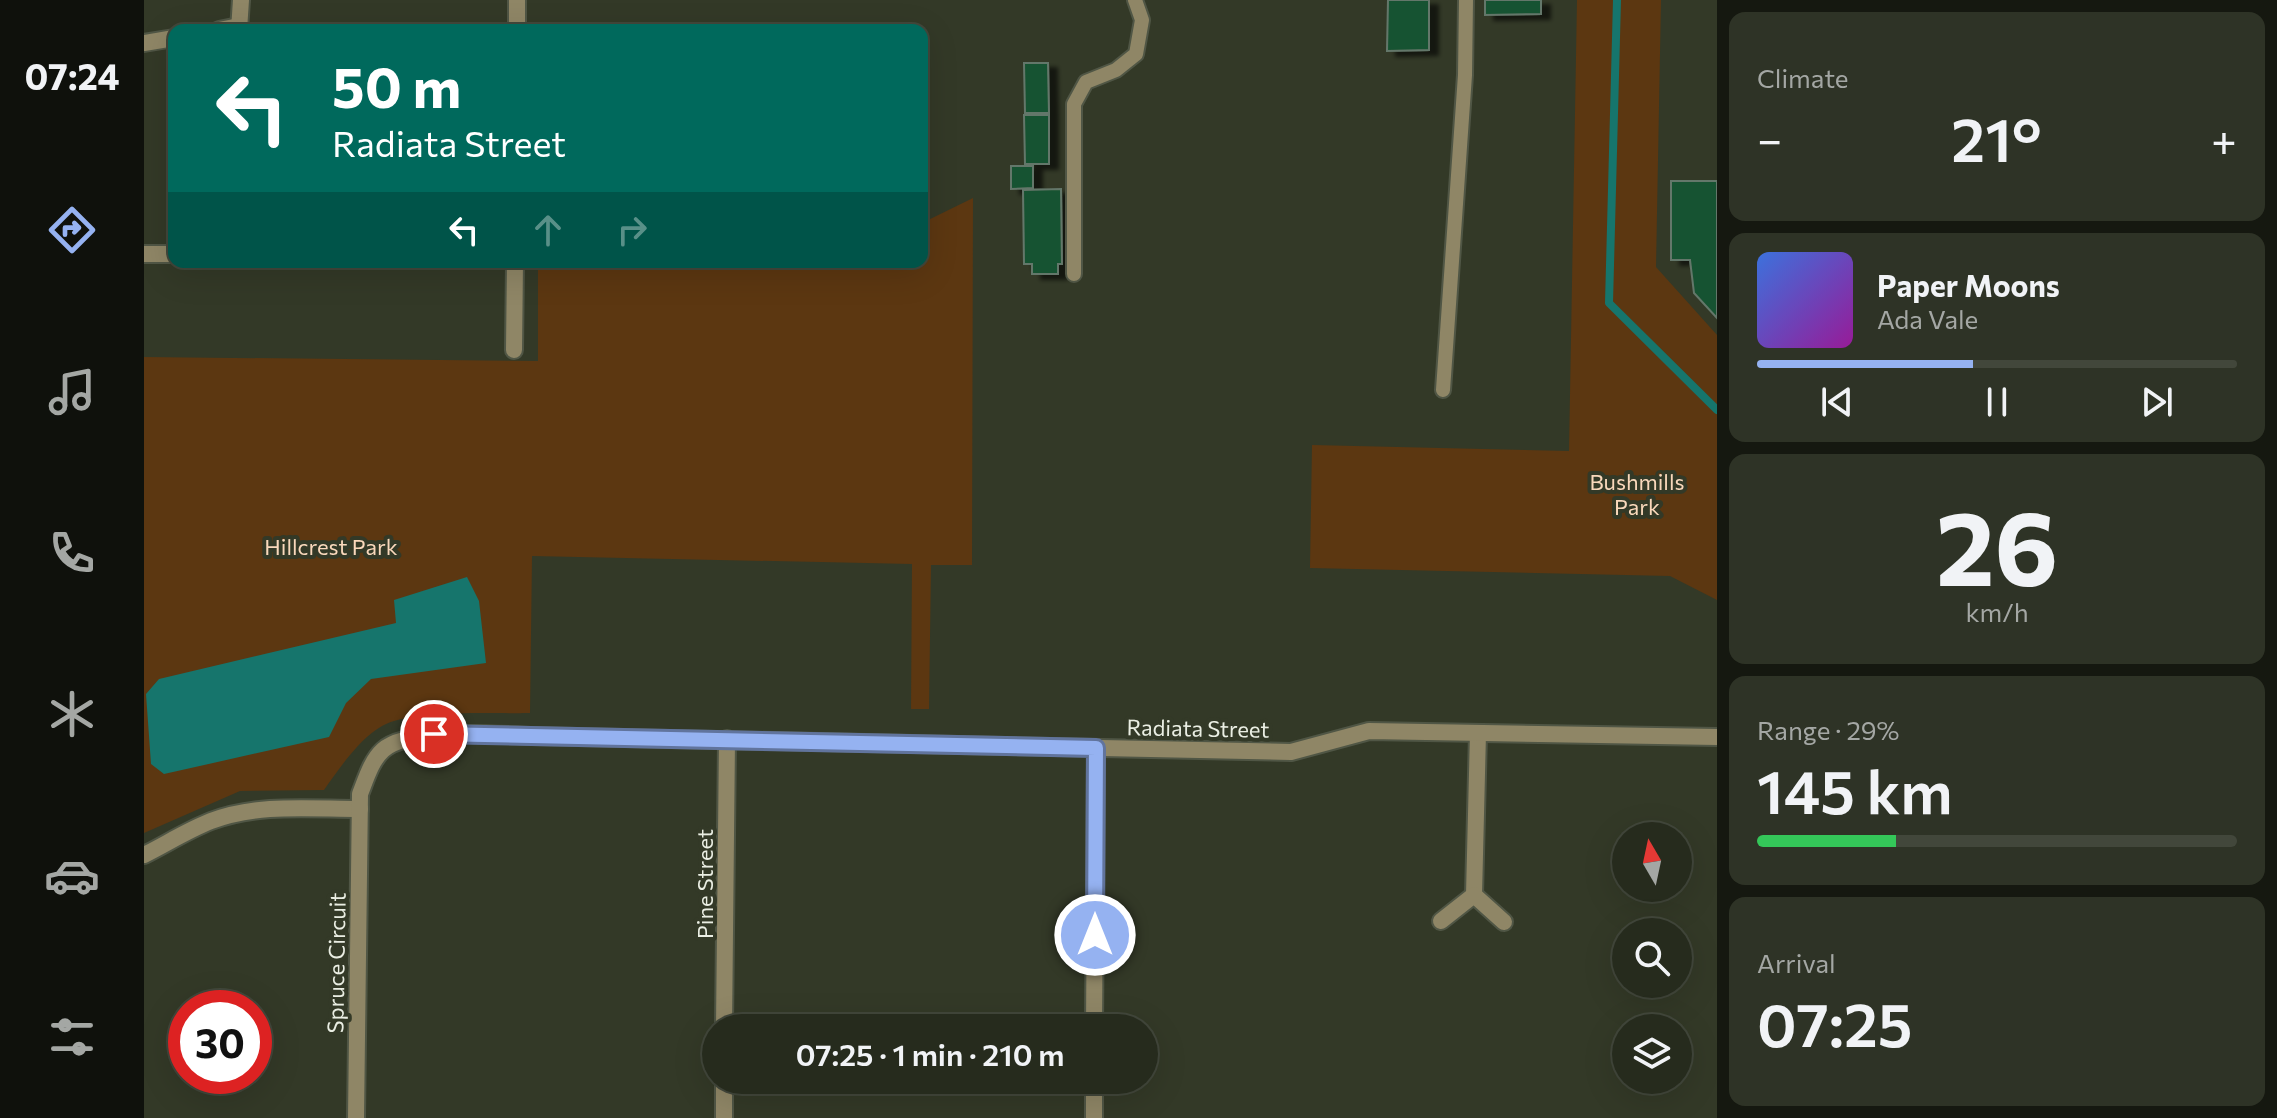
<!DOCTYPE html>
<html lang="en">
<head>
<meta charset="utf-8">
<style>
  body { margin:0; font-family:Commissioner,sans-serif; background:#2e3326; color:#f1f3f6; height:100vh; display:flex; flex-direction:column; font-size:30px; white-space:nowrap }
  * { box-sizing:border-box; margin:0 }
  p { font-size:26px; color:#a4a7a4 }
  .icon { flex:none; width:44px; height:44px; fill:none; stroke:currentColor; stroke-width:2; stroke-linecap:round; stroke-linejoin:round }
  .map { position:relative; flex:1; overflow:hidden }
  .details { display:flex; flex-direction:column; gap:12px; padding:12px; background:#151810; width:560px }
  .details>* { flex:none }
  .guide { position:absolute; left:24px; top:24px; width:760px; height:244px; border-radius:16px; box-shadow:0 8px 32px #0002,0 0 0 2px #42473b; background:#00695c; color:#fff; overflow:hidden }
  .needle { width:52px; rotate:351deg }
  .controls { position:absolute; left:1468px; top:822px; display:grid; gap:16px }
  .controls a { display:grid; place-items:center; width:80px; height:80px; border-radius:50%; background:#262b1d; box-shadow:0 8px 32px #0002,0 0 0 2px #42473b; font-size:40px }
  .speed { position:absolute; left:24px; top:990px; display:flex; gap:16px; font-size:40px; font-weight:700; text-align:center }
  .speed>* { display:grid; place-content:center; width:104px; height:104px; border-radius:50%; background:#262b1d; box-shadow:0 8px 32px #0002,0 0 0 2px #42473b; line-height:1 }
  .speed .limit { border:12px solid #d22; background:#fff; color:#111 }
  .pin { position:absolute; display:grid; place-items:center; width:68px; height:68px; color:#fff; margin:-34px; border:4px solid #fff; border-radius:50%; box-shadow:0 2px 8px #0007 }
  .me { position:absolute; width:88px; margin:-44px; rotate:0deg; stroke-linejoin:round; filter:drop-shadow(0 0 6px #0008) }
  .turn { display:flex; align-items:center; gap:28px; height:168px; padding:0 32px; font-size:36px }
  .turn .icon { width:104px; height:104px; stroke-width:2.5 }
  .turn b { display:block; font-size:56px; line-height:68px }
  .lanes { display:flex; align-items:center; height:76px; padding:0 32px; background:#0003; justify-content:center; gap:40px; direction:ltr }
  .lanes .off { opacity:.35 }
  .big { font-size:60px; font-weight:600; line-height:1.1 }
  .details .widget { flex:1; display:flex; flex-direction:column; justify-content:center; gap:12px; min-width:0; padding:0 28px; border-radius:16px; background:#2e3326 }
  .details .dial { align-items:center; gap:0 }
  .dial b { font-size:104px; line-height:1 }
  .song { display:flex; align-items:center; gap:24px }
  .cover { width:96px; height:96px; border-radius:12px; background:linear-gradient(135deg,hsl(220 70% 55%),hsl(300 70% 35%)) }
  .played { height:8px; border-radius:4px; background:linear-gradient(90deg,#95b2f1 45%,#42473b 45%) }
  .keys { display:flex; justify-content:space-around; direction:ltr }
  .heat { display:flex; justify-content:space-between; align-items:center; font-size:44px; direction:ltr }
  .charge { height:12px; border-radius:6px; background:linear-gradient(90deg,#34c759 29%,#42473b 0) }
  .trip { position:absolute; left:558px; top:1014px; width:456px; height:80px; border-radius:40px; background:#262b1d; box-shadow:0 8px 32px #0002,0 0 0 2px #42473b; font-weight:600; line-height:80px; text-align:center }
  main { display:flex; flex:1; min-height:0 }
  .tab-bar { display:flex; flex-direction:column; width:144px; justify-content:space-around; align-items:center; background:#0f110c; color:#a4a7a4 }
  .tab-bar .icon { width:56px; height:56px }
  .tab-bar .selected { color:#95b2f1 }
  .tab-bar b { font-size:36px; color:#f1f3f6 }
  .map>svg:first-child { display:block }
</style>
</head>
<body>
<main>
<nav class="tab-bar">
<b>07:24</b>
<svg class="icon selected" aria-label="directions" viewBox="0 0 24 24"><path d="M12 3l9 9-9 9-9-9zM9 14v-3h6M13 9l2 2-2 2"/></svg>
<svg class="icon" aria-label="music" viewBox="0 0 24 24"><path d="M9 18V5l10-2v13"/><circle cx="6" cy="18" r="3"/><circle cx="16" cy="16" r="3"/></svg>
<svg class="icon" aria-label="phone" viewBox="0 0 24 24"><path d="M5 4h4l2 5-3 2q2 4 5 5l2-3 5 2v4C11 20 4 13 5 4z"/></svg>
<svg class="icon" aria-label="climate" viewBox="0 0 24 24"><path d="M12 3v18M4 7l16 10M4 17L20 7"/></svg>
<svg class="icon" aria-label="car" viewBox="0 0 24 24"><path d="M5 17H2v-5l4-1 3-4h7l3 4 3 1v5h-3M9 17h6M6 11h13"/><circle cx="7" cy="17" r="2"/><circle cx="17" cy="17" r="2"/></svg>
<svg class="icon" aria-label="filters" viewBox="0 0 24 24"><path d="M4 7h16M4 17h16"/><circle cx="9" cy="7" r="2"/><circle cx="15" cy="17" r="2"/></svg>
</nav>
<div class="map">
<svg width="1573" height="1118" viewBox="0 0 1573 1118">
  <defs>
    <filter id="shadow"><feDropShadow dx="9" dy="5" stdDeviation="2" flood-color="#0009"/></filter>
  </defs>
  <rect width="100%" height="100%" fill="#333927"/>
  <!-- green -->
  <g fill="#5c3711">
    <polygon points="1433,0 1517,0 1512,267 1573,335 1573,600 1526,576 1166,568 1168,445 1425,451"/>
    <path d="M829 198 828 565H787L785 709H767L768 564 388 556 386 713C350 714 268 709 238 726 216 738 194 770 180 790L96 791 0 833V357L394 361V268L688 267 698 262H778V223Z"/>
  </g>
  <!-- water -->
  <polygon fill="#16756c" points="323,577 335,601 342,663 227,679 202,703 185,737 20,774 7,764 2,694 15,679 252,623 250,600"/>
  <g fill="none" stroke-linecap="round" stroke-linejoin="round">
    <!-- stream -->
    <polyline stroke="#16756c" stroke-width="8" points="1473,0 1465,303 1573,410"/>
  </g>
  <!-- building -->
  <g fill="#185331" stroke="#64776a" stroke-width="2" filter="url(#shadow)">
    <polygon points="1244,0 1285,0 1285,50 1243,51"/>
    <polygon points="1341,0 1397,0 1397,14 1341,15"/>
    <polygon points="880,63 904,63 905,113 881,113"/>
    <polygon points="880,115 905,115 905,164 881,164"/>
    <polygon points="867,166 889,166 889,188 867,189"/>
    <polygon points="1527,181 1573,181 1573,318 1550,293 1546,260 1527,260"/>
    <polygon points="917,189 918,264 914,264 914,274 888,274 888,264 880,264 879,190"/>
  </g>
  <g fill="none" stroke-linecap="round" stroke-linejoin="round">
    <defs>
      <g id="lane">
        <polyline points="930,274 930,104 942,82 972,70 992,54 998,20 991,0"/>
        <polyline points="1299,390 1321,75 1322,0"/>
      </g>
      <g id="street">
        <polyline points="75,30 95,26"/>
        <polyline points="95,30 97,0"/>
        <polyline points="373,30 373,0"/>
        <polyline points="0,43 30,38"/>
        <polyline points="0,254 30,254"/>
        <polyline points="370,350 371,262"/>
        <path d="M0 855C22 844 44 830 67 821 114 803 167 809 216 809"/>
        <polyline points="1330,895 1334,733"/>
        <polyline points="1297,921 1330,895 1360,922"/>
        <polyline points="580,1028 583,739"/>
        <polyline points="950,1028 952,748"/>
        <path d="M212 1118 216 794C222 779 227 761 239 750 264 727 354 735 387 736L1147 752 1225 731 1573 737"/>
        <polyline points="580,1118 580,1080"/>
        <polyline points="950,1118 950,1080"/>
      </g>
    </defs>
    <!-- lane casing -->
    <use href="#lane" stroke="#505645" stroke-width="18"/>
    <!-- street casing -->
    <use href="#street" stroke="#505645" stroke-width="20"/>
    <!-- lane -->
    <use href="#lane" stroke="#8f8666" stroke-width="14"/>
    <!-- street -->
    <use href="#street" stroke="#8f8666" stroke-width="16"/>
  </g>
  <g fill="none" stroke-linecap="round" stroke-linejoin="round">
    <defs>
      <polyline id="route" points="290,734 952,748 951,935"/>
    </defs>
    <!-- route casing -->
    <use href="#route" stroke="#61749d" stroke-width="20"/>
    <!-- route -->
    <use href="#route" stroke="#95b2f1" stroke-width="14"/>
  </g>
  <g text-anchor="middle" dominant-baseline="central" stroke-width="8" stroke-linejoin="round" paint-order="stroke">
    <!-- park labels -->
    <g font-size="22" fill="#f9d8bb" stroke="#333927">
      <text x="1493" y="481">Bushmills<tspan x="1493" dy="25">Park</tspan></text>
      <text x="187" y="546">Hillcrest Park</text>
    </g>
    <!-- street labels -->
    <g font-size="22" fill="#eaeee3" stroke="#333927">
      <text transform="translate(1054 728) rotate(1)">Radiata Street</text>
      <text transform="translate(560 884) rotate(-90)">Pine Street</text>
      <text transform="translate(192 963) rotate(-89)">Spruce Circuit</text>
    </g>
  </g>
</svg>
<div class="controls">
<a><svg class="needle" viewBox="-14 -14 28 28"><path d="M0-13l5 13h-10z" fill="#e53935"/><path d="M0 13l5-13h-10z" fill="#a4a7a4"/></svg></a>
<a><svg class="icon" aria-label="search" viewBox="0 0 24 24"><circle cx="10" cy="10" r="6"/><path d="M15 15l6 6"/></svg></a>
<a><svg class="icon" aria-label="layers" viewBox="0 0 24 24"><path d="M12 4l9 5-9 5-9-5zM3 14l9 5 9-5"/></svg></a>
</div>
<div class="speed"><div class="limit">30</div></div>
<div class="pin" style="left:290px;top:734px;background:#d93025"><svg class="icon" aria-label="arrive" viewBox="0 0 24 24"><path d="M6 21V4h12l-3 4 3 4H6"/></svg></div>
<svg class="me" style="left:951px;top:935px" viewBox="-20 -20 40 40"><circle r="17" fill="#95b2f1" stroke="#fff" stroke-width="3"/><path d="M0-11L8 9 0 5-8 9z" fill="#fff"/></svg>
<div class="trip">07:25 · 1 min · 210 m</div>
<div class="guide">
<div class="turn"><svg class="icon" aria-label="left" viewBox="0 0 24 24"><path d="M17 20v-9H6M10 6l-5 5 5 5"/></svg><div><b>50 m</b>Radiata Street</div></div>
<div class="lanes"><svg class="icon" aria-label="left" viewBox="0 0 24 24"><path d="M17 20v-9H6M10 6l-5 5 5 5"/></svg><svg class="icon off" aria-label="ahead" viewBox="0 0 24 24"><path d="M12 20V5M6 11l6-6 6 6"/></svg><svg class="icon off" aria-label="right" viewBox="0 0 24 24"><path d="M7 20v-9h11M14 6l5 5-5 5"/></svg></div>
</div>
</div>
<section class="details">
<div class="widget"><p>Climate</p>
<div class="heat"><a>−</a><b class="big">21°</b><a>+</a></div>
</div>
<div class="widget">
<div class="song"><i class="cover"></i><div><b>Paper Moons</b><p>Ada Vale</p></div></div>
<div class="played"></div>
<div class="keys"><svg class="icon" aria-label="previous" viewBox="0 0 24 24"><path d="M18 5L8 12l10 7zM5 5v14"/></svg><svg class="icon" aria-label="pause" viewBox="0 0 24 24"><path d="M8 5v14M16 5v14"/></svg><svg class="icon" aria-label="next" viewBox="0 0 24 24"><path d="M6 5l10 7-10 7zM19 5v14"/></svg></div>
</div>
<div class="widget dial"><b>26</b><p>km/h</p></div>
<div class="widget"><p>Range · 29%</p><b class="big">145 km</b><div class="charge"></div></div>
<div class="widget"><p>Arrival</p><b class="big">07:25</b></div>
</section>
</main>
</body>
</html>
